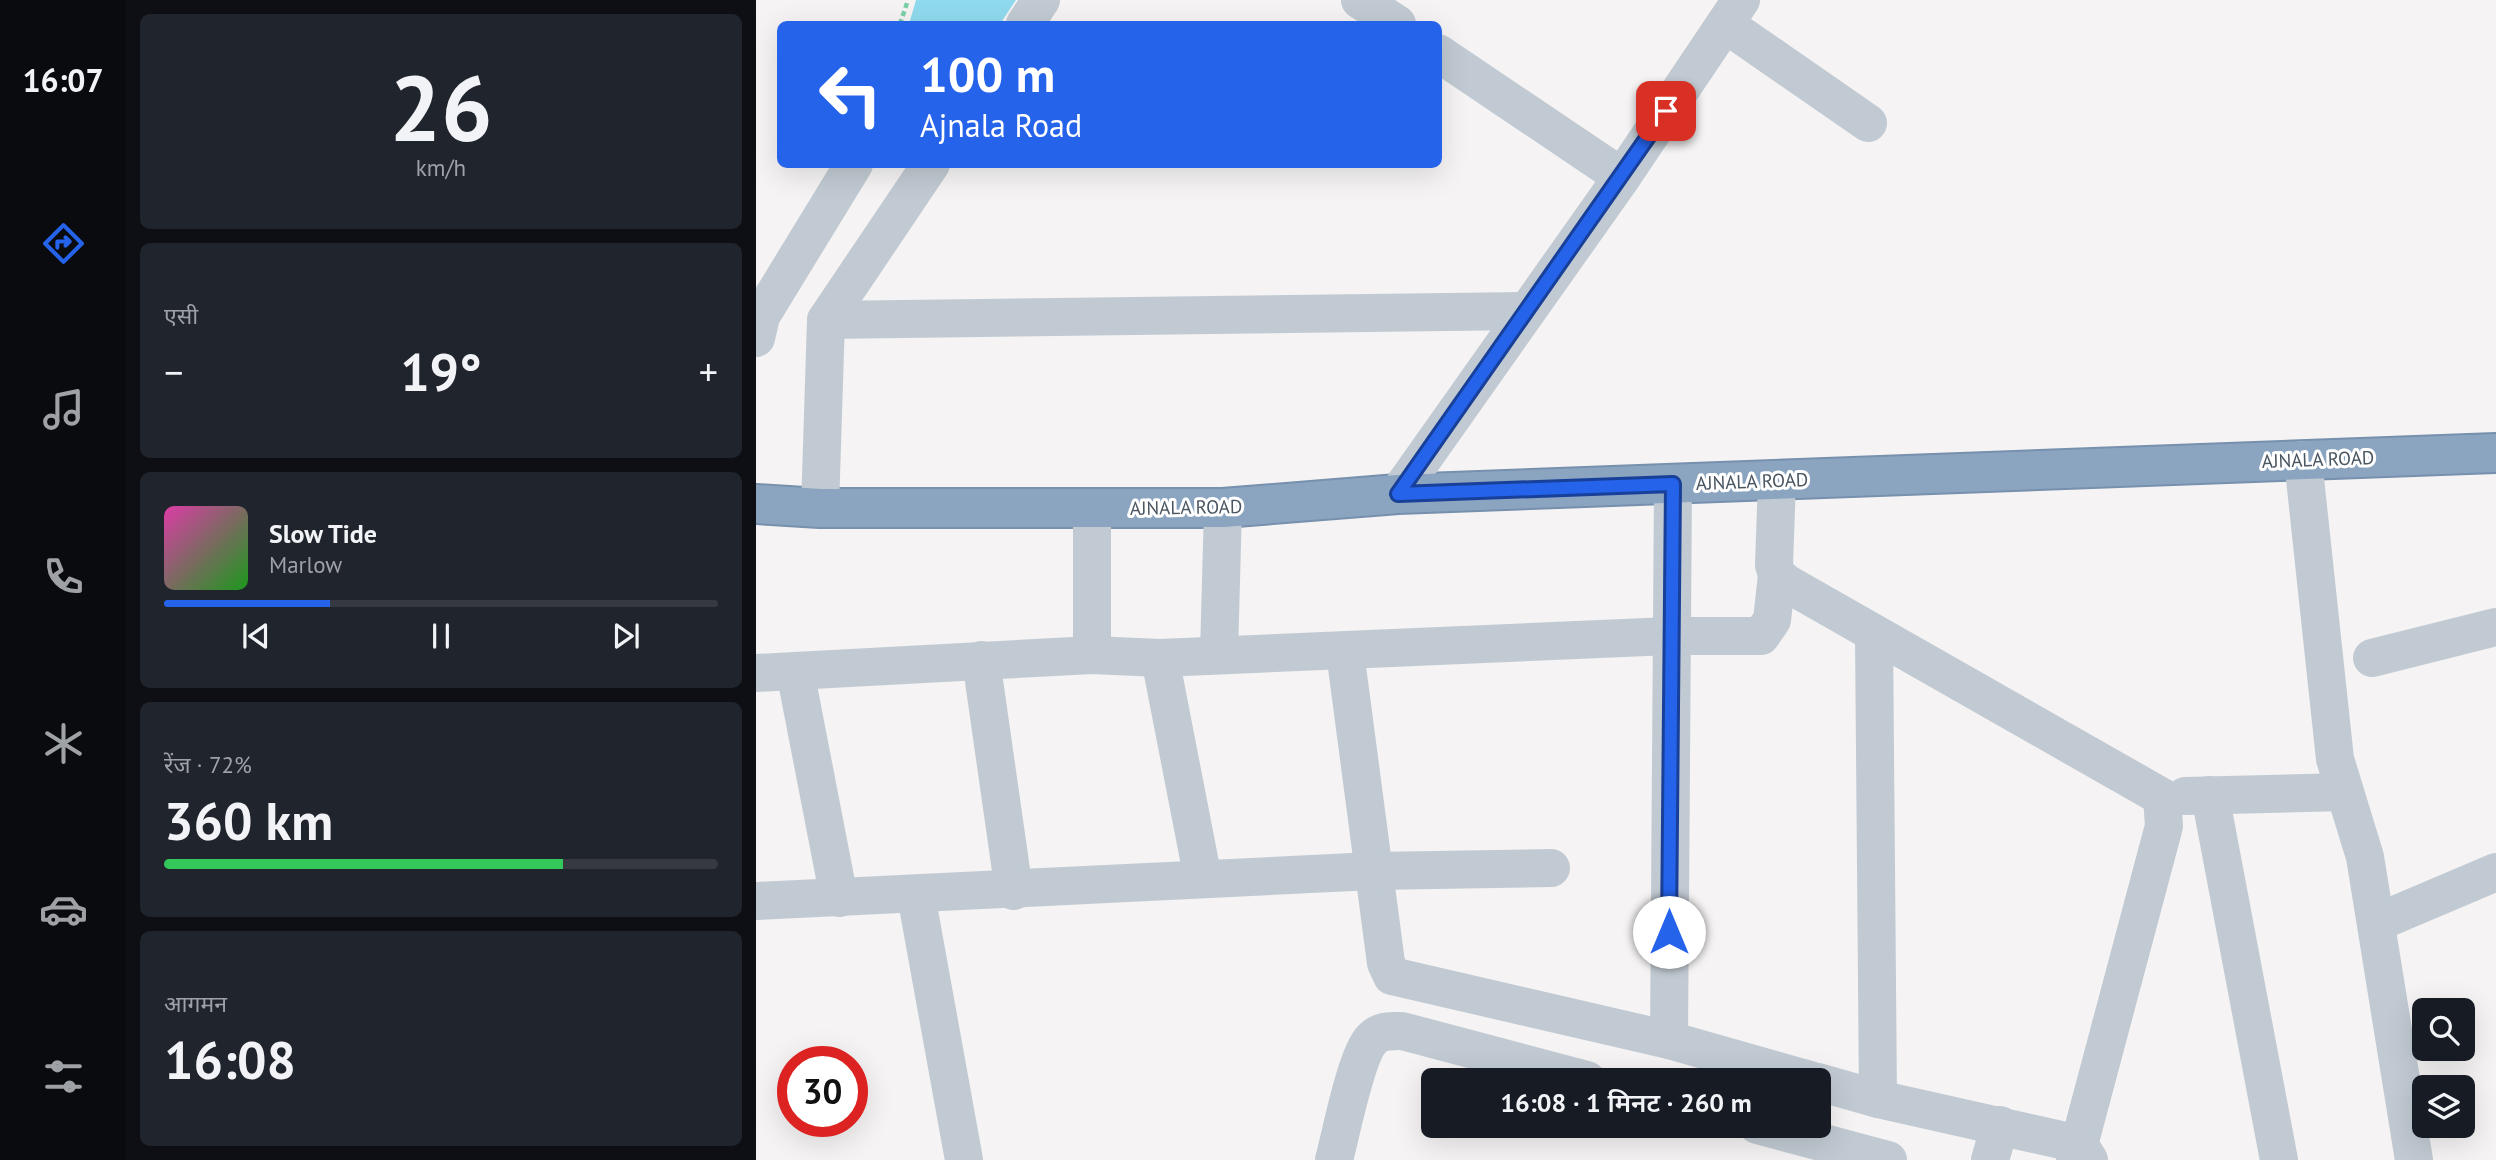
<!DOCTYPE html>
<html lang="hi">
<head>
<meta charset="utf-8">
<style>
  body { margin:0; font-family:"PT Sans","Noto Sans Devanagari",sans-serif; background:#20242c; color:#f1f3f6; height:100vh; display:flex; flex-direction:column; font-size:26px; white-space:nowrap }
  * { box-sizing:border-box; margin:0 }
  p { font-size:23px; color:#9ea1a6 }
  .icon { flex:none; width:38px; height:38px; fill:none; stroke:currentColor; stroke-width:2; stroke-linecap:round; stroke-linejoin:round }
  .map { position:relative; flex:1; overflow:hidden }
  .drawer { display:flex; flex-direction:column; gap:14px; padding:14px; background:#0d0f14; width:630px }
  .drawer>* { flex:none }
  .guide { position:absolute; left:21px; top:21px; width:665px; height:147px; border-radius:10px; box-shadow:0 7px 28px #0002; background:#2563eb; color:#fff; overflow:hidden }
  .fabs { position:absolute; left:1656px; top:998px; display:grid; gap:14px }
  .fabs a { display:grid; place-items:center; width:63px; height:63px; border-radius:10px; background:#171b24; box-shadow:0 7px 28px #0002; font-size:35px }
  .speed { position:absolute; left:21px; top:1046px; display:flex; gap:14px; font-size:35px; font-weight:700; text-align:center }
  .speed>* { display:grid; place-content:center; width:91px; height:91px; border-radius:50%; background:#171b24; box-shadow:0 7px 28px #0002; line-height:1 }
  .speed .limit { border:10px solid #d22; background:#fff; color:#111 }
  .pin { position:absolute; display:grid; place-items:center; width:60px; height:60px; color:#fff; margin:-30px; border-radius:14px; box-shadow:0 4px 10px #0006 }
  .me { position:absolute; width:77px; margin:-38px; rotate:0deg; stroke-linejoin:round; filter:drop-shadow(0 0 5px #0008) }
  .turn { display:flex; align-items:center; gap:24px; height:147px; padding:0 28px; font-size:32px }
  .turn .icon { width:91px; height:91px; stroke-width:2.5 }
  .turn b { display:block; font-size:49px; line-height:60px }
  .big { font-size:52px; font-weight:600; line-height:1.1 }
  .drawer .tile { flex:1; display:flex; flex-direction:column; justify-content:center; gap:10px; min-width:0; padding:0 24px; border-radius:10px; background:#20242c }
  .drawer .dial { align-items:center; gap:0 }
  .dial b { font-size:91px; line-height:1 }
  .song { display:flex; align-items:center; gap:21px }
  .cover { width:84px; height:84px; border-radius:10px; background:linear-gradient(135deg,hsl(320 70% 55%),hsl(120 70% 35%)) }
  .played { height:7px; border-radius:4px; background:linear-gradient(90deg,#2563eb 30%,#363941 30%) }
  .keys { display:flex; justify-content:space-around; direction:ltr }
  .heat { display:flex; justify-content:space-between; align-items:center; font-size:38px; direction:ltr }
  .charge { height:10px; border-radius:5px; background:linear-gradient(90deg,#34c759 72%,#363941 0) }
  .trip { position:absolute; left:665px; top:1068px; width:410px; height:70px; border-radius:10px; background:#171b24; box-shadow:0 7px 28px #0002; font-weight:600; line-height:70px; text-align:center }
  main { display:flex; flex:1; min-height:0 }
  .dock { display:flex; flex-direction:column; width:126px; justify-content:space-around; align-items:center; background:#090b0e; color:#9ea1a6 }
  .dock .icon { width:49px; height:49px }
  .dock .current { color:#2563eb }
  .dock b { font-size:32px; color:#f1f3f6 }
  .map>svg:first-child { display:block }
</style>
</head>
<body>
<main>
<nav class="dock">
<b>16:07</b>
<svg class="icon current" aria-label="directions" viewBox="0 0 24 24"><path d="M12 3l9 9-9 9-9-9zM9 14v-3h6M13 9l2 2-2 2"/></svg>
<svg class="icon" aria-label="music" viewBox="0 0 24 24"><path d="M9 18V5l10-2v13"/><circle cx="6" cy="18" r="3"/><circle cx="16" cy="16" r="3"/></svg>
<svg class="icon" aria-label="phone" viewBox="0 0 24 24"><path d="M5 4h4l2 5-3 2q2 4 5 5l2-3 5 2v4C11 20 4 13 5 4z"/></svg>
<svg class="icon" aria-label="climate" viewBox="0 0 24 24"><path d="M12 3v18M4 7l16 10M4 17L20 7"/></svg>
<svg class="icon" aria-label="car" viewBox="0 0 24 24"><path d="M5 17H2v-5l4-1 3-4h7l3 4 3 1v5h-3M9 17h6M6 11h13"/><circle cx="7" cy="17" r="2"/><circle cx="17" cy="17" r="2"/></svg>
<svg class="icon" aria-label="filters" viewBox="0 0 24 24"><path d="M4 7h16M4 17h16"/><circle cx="9" cy="7" r="2"/><circle cx="15" cy="17" r="2"/></svg>
</nav>
<section class="drawer">
<div class="tile dial"><b>26</b><p>km/h</p></div>
<div class="tile"><p>एसी</p>
<div class="heat"><a>−</a><b class="big">19°</b><a>+</a></div>
</div>
<div class="tile">
<div class="song"><i class="cover"></i><div><b>Slow Tide</b><p>Marlow</p></div></div>
<div class="played"></div>
<div class="keys"><svg class="icon" aria-label="previous" viewBox="0 0 24 24"><path d="M18 5L8 12l10 7zM5 5v14"/></svg><svg class="icon" aria-label="pause" viewBox="0 0 24 24"><path d="M8 5v14M16 5v14"/></svg><svg class="icon" aria-label="next" viewBox="0 0 24 24"><path d="M6 5l10 7-10 7zM19 5v14"/></svg></div>
</div>
<div class="tile"><p>रेंज · 72%</p><b class="big">360 km</b><div class="charge"></div></div>
<div class="tile"><p>आगमन</p><b class="big">16:08</b></div>
</section>
<div class="map">
<svg width="1740" height="1160" viewBox="0 0 1740 1160">
  <rect width="100%" height="100%" fill="#f5f3f3"/>
  <!-- water -->
  <polygon fill="#90daee" points="160,0 260,0 244,24 153,24"/>
  <g fill="none" stroke-linecap="round" stroke-linejoin="round">
    <defs>
      <polyline id="highway" points="0,504 64,508 467,508 642,494 1740,453"/>
    </defs>
    <!-- highway casing -->
    <use href="#highway" stroke="#7690ad" stroke-width="42"/>
    <!-- path -->
    <polyline stroke="#7ad0a6" stroke-width="4.5" stroke-dasharray="5 3.5" stroke-linecap="butt" points="144,24 152,0"/>
    <!-- minor -->
    <g stroke="#c1cad2" stroke-width="38">
      <polyline points="604,0 641,24"/>
      <polyline points="269,24 285,0"/>
      <polyline points="969,24 1112,123"/>
      <polyline points="682,53 866,177"/>
      <polyline points="70,320 769,311"/>
      <polyline points="0,338 5,316 98,164"/>
      <polyline points="1547,460 1579,759 1609,857 1658,1160"/>
      <polyline points="1021,480 1018,565 1021,575 1030,583 1406,797 1408,826 1319,1160"/>
      <polyline points="642,494 866,177 985,0"/>
      <polyline points="64,508 70,320 175,164"/>
      <polyline points="336,508 336,655"/>
      <polyline points="1118,634 1122,1099"/>
      <polyline points="589,652 630,963 636,976 913,1040 1054,1080"/>
      <polyline points="463,654 467,508"/>
      <polyline points="404,658 447,879"/>
      <polyline points="1616,658 1740,627"/>
      <polyline points="225,660 258,891"/>
      <polyline points="39,671 83,898"/>
      <polyline points="0,673 336,655 404,658 914,636 1005,636 1016,620 1021,575"/>
      <polyline points="1454,795 1523,1160"/>
      <polyline points="1429,796 1587,792"/>
      <polyline points="160,895 208,1160"/>
      <polyline points="0,901 617,871 795,868"/>
      <polyline points="1620,923 1740,872"/>
      <polyline points="913,1040 917,484"/>
      <polyline points="1062,1082 1122,1099 1323,1144 1333,1160"/>
      <polyline points="1001,1125 1132,1160"/>
      <path d="M578 1160C585 1134 600 1055 616 1039 624 1030 635 1031 646 1031L831 1080"/>
      <polyline points="1234,1160 1244,1125"/>
    </g>
    <!-- highway -->
    <use href="#highway" stroke="#8ba5c1" stroke-width="38"/>
  </g>
  <g fill="none" stroke-linecap="round" stroke-linejoin="round">
    <defs>
      <polyline id="route" points="910,111 642,494 917,484 913,932"/>
    </defs>
    <!-- route casing -->
    <use href="#route" stroke="#184099" stroke-width="18"/>
    <!-- route -->
    <use href="#route" stroke="#2563eb" stroke-width="12"/>
  </g>
  <g text-anchor="middle" dominant-baseline="central" stroke-width="6" stroke-linejoin="round" paint-order="stroke">
    <!-- street labels -->
    <g font-size="19" fill="#4a5661" stroke="#fff">
      <text transform="translate(1562 459) rotate(-2)">AJNALA ROAD</text>
      <text transform="translate(996 481) rotate(-2)">AJNALA ROAD</text>
      <text transform="translate(430 507) rotate(-1)">AJNALA ROAD</text>
    </g>
  </g>
</svg>
<div class="fabs">
<a><svg class="icon" aria-label="search" viewBox="0 0 24 24"><circle cx="10" cy="10" r="6"/><path d="M15 15l6 6"/></svg></a>
<a><svg class="icon" aria-label="layers" viewBox="0 0 24 24"><path d="M12 4l9 5-9 5-9-5zM3 14l9 5 9-5"/></svg></a>
</div>
<div class="speed"><div class="limit">30</div></div>
<div class="pin" style="left:910px;top:111px;background:#d93025"><svg class="icon" aria-label="arrive" viewBox="0 0 24 24"><path d="M6 21V4h12l-3 4 3 4H6"/></svg></div>
<svg class="me" style="left:913px;top:932px" viewBox="-20 -20 40 40"><circle r="19" fill="#fff"/><path d="M0-13L10 11 0 6-10 11z" fill="#2563eb"/></svg>
<div class="trip">16:08 · 1 मिनट · 260 m</div>
<div class="guide">
<div class="turn"><svg class="icon" aria-label="left" viewBox="0 0 24 24"><path d="M17 20v-9H6M10 6l-5 5 5 5"/></svg><div><b>100 m</b>Ajnala Road</div></div>
</div>
</div>
</main>
</body>
</html>
